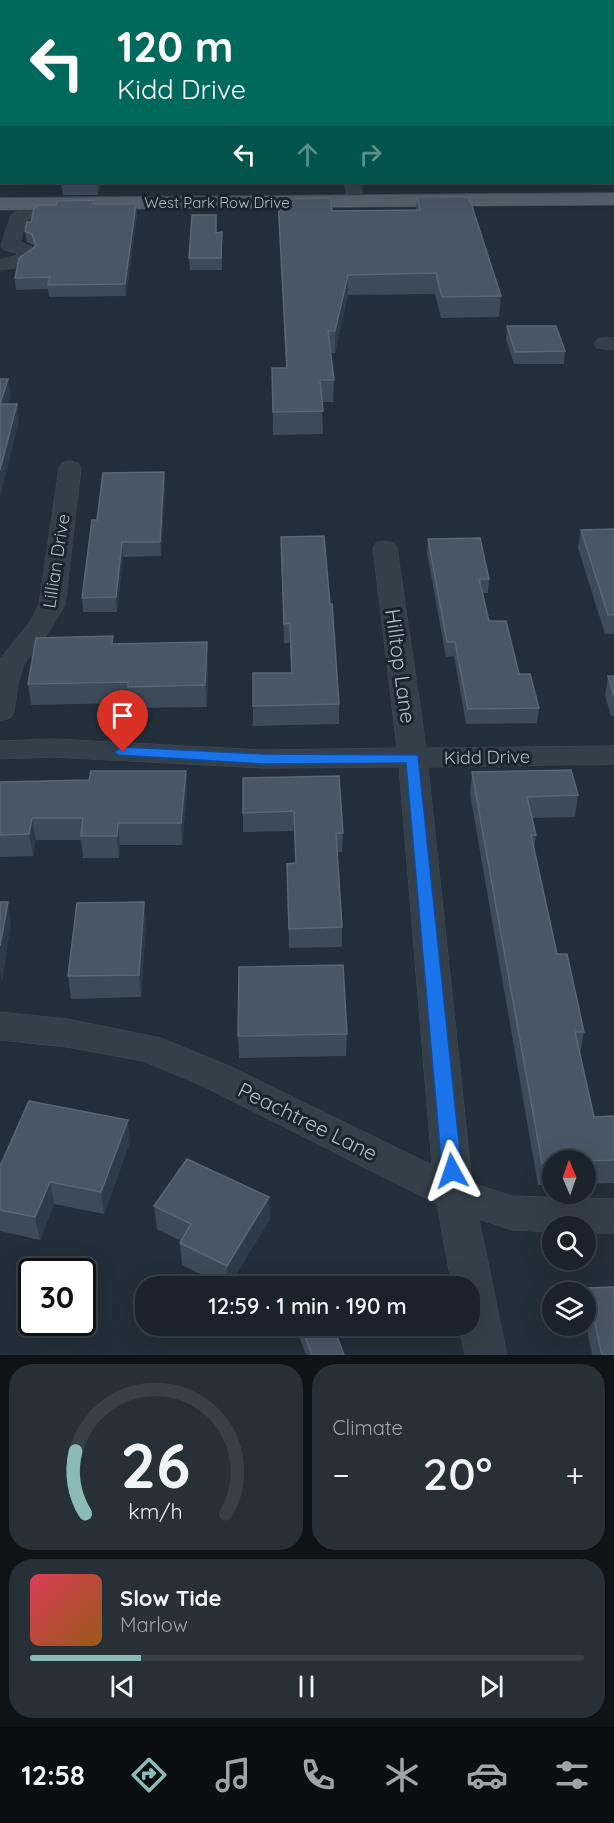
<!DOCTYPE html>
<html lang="en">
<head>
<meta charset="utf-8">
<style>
  body { margin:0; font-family:Quicksand,sans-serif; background:#272f37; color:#f1f3f6; height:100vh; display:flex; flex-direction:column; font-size:22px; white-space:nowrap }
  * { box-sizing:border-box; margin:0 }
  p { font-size:20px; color:#9fa4a9 }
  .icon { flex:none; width:33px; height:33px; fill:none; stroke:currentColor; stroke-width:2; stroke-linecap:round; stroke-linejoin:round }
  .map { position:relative; height:1355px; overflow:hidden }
  .drawer { display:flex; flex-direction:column; gap:9px; padding:9px; background:#0e1318; flex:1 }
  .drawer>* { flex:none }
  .hud { position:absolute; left:0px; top:0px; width:615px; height:183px; box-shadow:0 6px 24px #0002,0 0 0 2px #383f47; background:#00695c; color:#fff; overflow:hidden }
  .needle { width:39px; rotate:358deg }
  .controls { position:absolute; left:542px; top:1150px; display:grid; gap:12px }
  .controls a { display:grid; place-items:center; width:54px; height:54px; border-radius:50%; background:#1a222b; box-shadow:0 6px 24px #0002,0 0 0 2px #383f47; font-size:30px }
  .speed { position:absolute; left:18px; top:1258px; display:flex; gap:12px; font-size:30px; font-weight:700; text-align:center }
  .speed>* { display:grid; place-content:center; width:78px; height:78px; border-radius:50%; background:#1a222b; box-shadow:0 6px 24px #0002,0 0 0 2px #383f47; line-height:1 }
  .speed .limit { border:3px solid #111; border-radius:9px; background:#fff; color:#111 }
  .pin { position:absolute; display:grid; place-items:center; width:51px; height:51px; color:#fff; margin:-62px -26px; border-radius:50% 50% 50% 0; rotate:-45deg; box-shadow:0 0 6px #0007 }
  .pin .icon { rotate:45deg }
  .me { position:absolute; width:66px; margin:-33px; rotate:355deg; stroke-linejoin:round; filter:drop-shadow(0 0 4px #0008) }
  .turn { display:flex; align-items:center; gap:21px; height:126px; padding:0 18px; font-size:27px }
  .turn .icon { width:78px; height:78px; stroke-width:2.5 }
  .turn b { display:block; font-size:42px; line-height:51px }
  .lanes { display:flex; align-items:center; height:57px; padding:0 18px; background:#0003; justify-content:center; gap:30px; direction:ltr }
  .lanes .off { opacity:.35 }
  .big { font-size:45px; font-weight:600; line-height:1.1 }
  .drawer .tile { flex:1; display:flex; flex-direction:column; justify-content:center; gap:9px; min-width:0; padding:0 21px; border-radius:24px; background:#272f37 }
  .drawer .dial { align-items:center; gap:0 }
  .dial svg { height:156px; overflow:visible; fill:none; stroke:#383f47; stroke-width:7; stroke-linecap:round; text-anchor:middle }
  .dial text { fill:#f1f3f6; stroke:none }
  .song { display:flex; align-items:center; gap:18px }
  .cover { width:72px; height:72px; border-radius:9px; background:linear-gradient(135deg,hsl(350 70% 55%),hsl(30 70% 35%)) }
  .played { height:6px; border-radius:3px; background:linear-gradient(90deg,#8bbbb9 20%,#383f47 20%) }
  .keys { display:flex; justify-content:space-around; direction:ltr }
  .heat { display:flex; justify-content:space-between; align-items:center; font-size:33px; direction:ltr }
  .drawer .tiles { flex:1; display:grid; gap:9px; grid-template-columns:1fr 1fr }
  .tile:last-child { grid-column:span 2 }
  .trip { position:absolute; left:135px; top:1276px; width:345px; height:60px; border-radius:24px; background:#1a222b; box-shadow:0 6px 24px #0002,0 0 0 2px #383f47; font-weight:600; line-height:60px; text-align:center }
  .tab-bar { display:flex; height:96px; justify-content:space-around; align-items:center; background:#0a0e11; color:#9fa4a9 }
  .tab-bar .icon { width:42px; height:42px }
  .tab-bar .active { color:#8bbbb9 }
  .tab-bar b { font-size:27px; color:#f1f3f6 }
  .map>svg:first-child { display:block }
</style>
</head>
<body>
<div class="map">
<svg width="614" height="1355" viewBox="0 0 614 1355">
  <rect width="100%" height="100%" fill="#222e39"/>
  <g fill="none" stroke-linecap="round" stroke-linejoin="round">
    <defs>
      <g id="minor">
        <polygon points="321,0 353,0 354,1 322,2"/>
        <polygon points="344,182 360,182 364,201 362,204 350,204"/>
        <polygon points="48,199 56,204 54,207 26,221 20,242 31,246 35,257 22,267 0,270 0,260 17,255 17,253 4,250 1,246 10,218 12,214"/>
        <polygon points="604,338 614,338 614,350 597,348 594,344 597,340"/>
        <polygon points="70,461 78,463 81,468 65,605 48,633 24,664 18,684 14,712 10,718 0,721 0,659 30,622 39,605 59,468 62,463"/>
        <polygon points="385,541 394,543 397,548 426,748 614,746 614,764 428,767 472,1183 512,1196 614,1199 614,1233 585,1233 585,1227 552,1227 552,1232 512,1230 479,1219 507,1355 465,1355 459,1326 470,1326 470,1287 452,1287 437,1204 203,1086 143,1061 67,1047 0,1040 0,1012 67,1019 161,1038 229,1066 432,1165 399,767 263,768 53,757 0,759 0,741 53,739 263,750 397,748 373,548 376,543"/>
      </g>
      <polygon id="major" points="614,193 614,205 0,210 0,198"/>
    </defs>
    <!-- minor casing -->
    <use href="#minor" stroke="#424b56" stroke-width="1"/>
    <!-- major casing -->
    <use href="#major" stroke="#424b56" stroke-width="1"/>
    <!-- minor -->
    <use href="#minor" fill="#353f49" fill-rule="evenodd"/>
    <!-- major -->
    <use href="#major" fill="#535f6a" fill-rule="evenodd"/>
  </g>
  <!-- wall -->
  <g fill="#3d4a58">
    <polygon points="0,0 2,2 2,179 0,179"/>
    <polygon points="523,0 614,0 614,143 614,2 524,2"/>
    <polygon points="61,182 101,182 98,195 63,195"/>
    <polygon points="417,197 501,296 499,317 441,318 435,294 348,295 335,353 331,353 334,380 333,402 322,402 323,434 273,435 272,368 286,368 278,199 332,211 416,210"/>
    <polygon points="94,200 94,204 136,204 137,215 126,296 49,297 48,289 16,290 15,278 34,247 33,245 27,242 25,231 31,222 56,205"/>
    <polygon points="222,232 222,270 190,270 189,258 216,233"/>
    <polygon points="507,326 565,351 564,364 514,364 506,339"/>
    <polygon points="164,472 165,485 161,556 123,557 117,612 83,612 82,598 97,520"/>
    <polygon points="614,529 614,634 605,634 578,548 581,530"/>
    <polygon points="281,537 330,604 339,704 339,724 253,726 253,706 291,673 290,643 284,643"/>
    <polygon points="428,539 489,579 488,593 483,593 489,621 539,708 537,723 466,724 454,656 446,657 427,553"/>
    <polygon points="114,644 208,663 207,707 130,708 129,703 31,705 28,684"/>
    <polygon points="608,676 614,676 614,716 611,716 605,696"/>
    <polygon points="186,771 187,793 182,845 120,845 119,858 83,858 81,840 36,840 33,856 0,857 0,782 89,780"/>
    <polygon points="472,772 578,795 575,817 532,818 536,835 534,848 557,954 584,1032 580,1054 594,1117 614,1116 614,1183 585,1184 585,1161 552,1161 552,1185 538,1185 470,794"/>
    <polygon points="243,778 343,833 342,852 337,852 342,927 342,947 289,948 287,883 296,863 294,831 243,832"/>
    <polygon points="144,902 146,924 141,997 71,999 68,976"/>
    <polygon points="347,1034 346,1056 239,1058 238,1036"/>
    <polygon points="130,1142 104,1214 54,1204 40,1240 0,1231 0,1166"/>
    <polygon points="269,1197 270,1219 228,1287 226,1287 182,1265 180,1243 181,1241 157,1229 154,1206"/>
    <polygon points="587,1288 614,1355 592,1355 585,1320 585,1300"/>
    <polygon points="297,1326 333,1326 344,1355 306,1355 297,1331"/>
  </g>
  <!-- shaded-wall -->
  <g fill="#2d3a47">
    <polygon points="97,182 101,182 98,195"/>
    <polygon points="136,204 137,215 126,296 125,284"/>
    <polygon points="348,275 348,295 335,353 335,331"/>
    <polygon points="8,379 11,396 3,422 0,404"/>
    <polygon points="17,404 19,422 0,498 0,470"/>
    <polygon points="164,472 165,485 161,556 160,542"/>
    <polygon points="122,542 123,557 117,612 116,597"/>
    <polygon points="207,642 208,663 207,707 205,685"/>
    <polygon points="186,771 187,793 182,845 181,823"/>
    <polygon points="32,818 36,840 33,856 29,834"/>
    <polygon points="118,823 120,845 119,858 117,836"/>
    <polygon points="8,902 11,924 2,983 0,974 0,946"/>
    <polygon points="144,902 146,924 141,997 139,975"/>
    <polygon points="128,1120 130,1142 104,1214 101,1192"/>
    <polygon points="50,1182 54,1204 40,1240 35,1217"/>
    <polygon points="269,1197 270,1219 228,1287 227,1266"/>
  </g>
  <!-- building -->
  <g fill="#495664" stroke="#596673" stroke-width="1.5">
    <polygon points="0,0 255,0 260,2 2,2 2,29 0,25"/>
    <polygon points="362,0 486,0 487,2 361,2"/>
    <polygon points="532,0 614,0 614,128 614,2 532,2"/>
    <polygon points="0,35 2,35 2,81 0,76"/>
    <polygon points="0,86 2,86 2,134 0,133"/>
    <rect x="0" y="146" width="2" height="17"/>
    <polygon points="417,197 469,197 501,296 442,297 436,273 348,275 335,331 328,331 334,380 320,380 323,411 273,412 272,368 287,368 278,199 330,198 332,211 420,210"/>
    <polygon points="94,200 93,204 136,204 125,284 48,285 50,277 15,278 19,258 36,246 32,234 25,231 27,222 31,222 34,208 39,205 56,205 57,201"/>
    <polygon points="192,215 216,215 216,233 222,232 221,258 189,258"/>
    <polygon points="507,326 556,326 565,351 515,352"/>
    <polygon points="0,379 8,379 0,404 17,404 0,470"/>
    <polygon points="164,472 160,542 122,542 116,597 82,598 92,520 97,520 103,473"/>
    <polygon points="614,529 614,615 608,615 581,530"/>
    <polygon points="324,536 330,604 332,604 339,704 253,706 253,673 292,673 290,623 284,624 281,537"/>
    <polygon points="480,538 489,579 479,579 489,621 506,621 519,674 530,674 539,708 468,709 455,642 447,642 428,539"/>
    <polygon points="113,636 112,644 207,642 205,685 128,687 128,682 28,684 36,638"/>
    <polygon points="608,676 614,676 614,696"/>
    <polygon points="571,770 578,795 527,797 536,835 531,835 557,954 567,954 584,1032 575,1032 594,1117 614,1116 614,1160 585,1161 552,1161 552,1163 542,1163 472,772"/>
    <polygon points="91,771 186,771 181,823 118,823 117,836 81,836 83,818 32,818 29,834 0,835 0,782 89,780"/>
    <polygon points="339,776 343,833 336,833 342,927 289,929 287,864 296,863 294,811 243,813 243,778"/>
    <polygon points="0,902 8,902 0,946"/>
    <polygon points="144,902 139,975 68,976 77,903"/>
    <polygon points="343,965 347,1034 238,1036 239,967"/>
    <polygon points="29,1101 128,1120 101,1192 50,1182 35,1217 0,1210 0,1166"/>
    <polygon points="187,1159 269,1197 227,1266 180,1243 191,1224 154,1206"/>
    <polygon points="614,1287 614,1355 602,1355 587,1288"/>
    <polygon points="301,1326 333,1326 344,1355 312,1355"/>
  </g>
  <!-- route -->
  <polygon fill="#1a73e8" stroke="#114b97" stroke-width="1.5" points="123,747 263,754 418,755 462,1171 459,1177 452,1179 445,1177 442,1171 406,763 263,764 118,755 115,752 118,749"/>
  <g text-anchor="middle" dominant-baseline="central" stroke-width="6" stroke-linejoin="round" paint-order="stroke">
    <!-- far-street labels -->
    <g font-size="15" fill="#b0bac6" stroke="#1b242e">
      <text x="217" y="202">West Park Row Drive</text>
    </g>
    <!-- street labels -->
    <g font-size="18" fill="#b0bac6" stroke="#1b242e">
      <text transform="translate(56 561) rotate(-81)">Lillian Drive</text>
      <text transform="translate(487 757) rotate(-1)">Kidd Drive</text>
    </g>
    <!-- near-street labels -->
    <g font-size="21" fill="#b0bac6" stroke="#1b242e">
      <text transform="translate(401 666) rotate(82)">Hilltop Lane</text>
      <text transform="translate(308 1121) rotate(26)">Peachtree Lane</text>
    </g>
  </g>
</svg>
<div class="controls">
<a><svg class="needle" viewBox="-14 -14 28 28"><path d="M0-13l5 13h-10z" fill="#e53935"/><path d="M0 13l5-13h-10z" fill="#9fa4a9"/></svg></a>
<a><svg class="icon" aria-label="search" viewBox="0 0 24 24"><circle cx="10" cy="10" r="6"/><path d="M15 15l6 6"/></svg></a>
<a><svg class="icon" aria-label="layers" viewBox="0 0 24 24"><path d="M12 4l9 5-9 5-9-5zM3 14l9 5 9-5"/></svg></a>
</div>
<div class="speed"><div class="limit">30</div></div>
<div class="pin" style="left:123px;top:752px;background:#d93025"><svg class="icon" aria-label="arrive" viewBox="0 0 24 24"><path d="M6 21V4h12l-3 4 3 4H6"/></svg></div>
<svg class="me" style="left:452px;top:1171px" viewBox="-20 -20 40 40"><path d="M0-17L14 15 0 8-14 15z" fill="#1a73e8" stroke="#fff" stroke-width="4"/></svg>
<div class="trip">12:59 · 1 min · 190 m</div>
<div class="hud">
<div class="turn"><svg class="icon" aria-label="left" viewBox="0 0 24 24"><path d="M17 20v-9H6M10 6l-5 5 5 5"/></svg><div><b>120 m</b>Kidd Drive</div></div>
<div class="lanes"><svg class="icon" aria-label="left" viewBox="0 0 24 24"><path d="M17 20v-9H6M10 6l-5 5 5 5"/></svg><svg class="icon off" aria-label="ahead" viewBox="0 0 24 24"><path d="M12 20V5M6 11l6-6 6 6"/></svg><svg class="icon off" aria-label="right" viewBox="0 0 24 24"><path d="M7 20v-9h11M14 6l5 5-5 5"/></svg></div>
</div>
</div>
<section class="drawer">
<div class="tiles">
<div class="tile dial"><svg viewBox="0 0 100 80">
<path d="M14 69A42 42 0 1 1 86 69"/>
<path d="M14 69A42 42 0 0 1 9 37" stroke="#8bbbb9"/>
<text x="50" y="56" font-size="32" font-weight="700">26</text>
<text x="50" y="72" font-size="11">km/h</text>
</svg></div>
<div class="tile"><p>Climate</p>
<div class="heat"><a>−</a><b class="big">20°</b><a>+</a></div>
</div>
<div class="tile">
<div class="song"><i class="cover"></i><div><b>Slow Tide</b><p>Marlow</p></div></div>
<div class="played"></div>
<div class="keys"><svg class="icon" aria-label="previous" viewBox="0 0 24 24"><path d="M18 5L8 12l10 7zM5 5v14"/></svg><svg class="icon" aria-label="pause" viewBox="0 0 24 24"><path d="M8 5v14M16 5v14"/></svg><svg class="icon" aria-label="next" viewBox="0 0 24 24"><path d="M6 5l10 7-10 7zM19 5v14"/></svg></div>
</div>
</div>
</section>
<nav class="tab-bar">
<b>12:58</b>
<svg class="icon active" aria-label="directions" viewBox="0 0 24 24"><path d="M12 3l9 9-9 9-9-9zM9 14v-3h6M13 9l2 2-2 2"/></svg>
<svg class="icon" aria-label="music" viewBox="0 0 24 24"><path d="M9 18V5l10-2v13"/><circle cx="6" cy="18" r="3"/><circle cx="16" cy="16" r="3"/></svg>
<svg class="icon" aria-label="phone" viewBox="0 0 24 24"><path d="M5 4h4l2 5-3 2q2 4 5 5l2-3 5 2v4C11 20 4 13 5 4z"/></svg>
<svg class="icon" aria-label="climate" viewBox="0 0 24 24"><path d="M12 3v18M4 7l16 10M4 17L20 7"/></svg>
<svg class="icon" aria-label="car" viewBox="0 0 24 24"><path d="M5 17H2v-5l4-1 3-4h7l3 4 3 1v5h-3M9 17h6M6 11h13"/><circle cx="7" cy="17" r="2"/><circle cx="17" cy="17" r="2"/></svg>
<svg class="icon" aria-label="filters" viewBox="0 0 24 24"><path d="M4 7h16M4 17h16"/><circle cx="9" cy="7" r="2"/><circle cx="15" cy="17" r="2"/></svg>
</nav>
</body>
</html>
